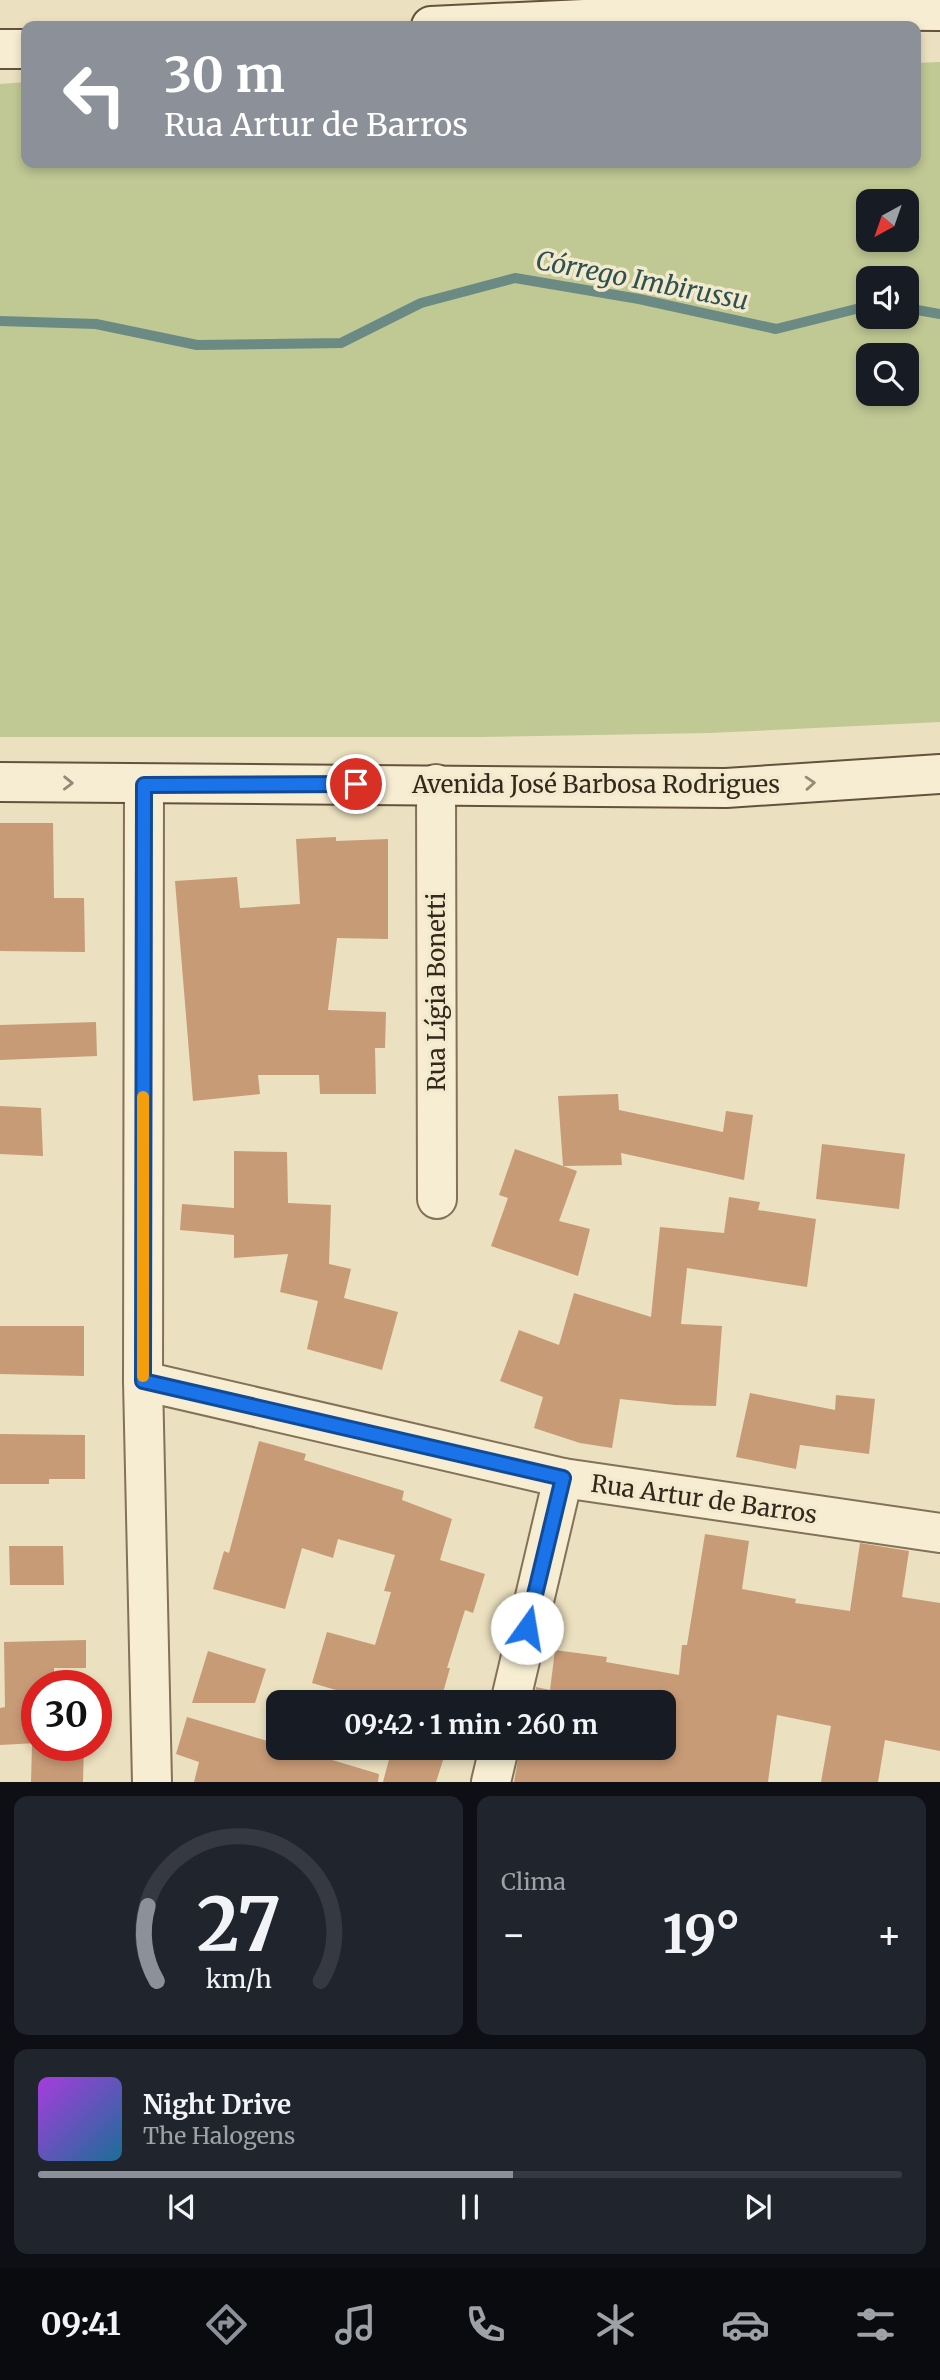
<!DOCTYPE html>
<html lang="pt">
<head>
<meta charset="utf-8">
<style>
  body { margin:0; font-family:Merriweather,serif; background:#20242c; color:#f1f3f6; height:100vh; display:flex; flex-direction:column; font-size:26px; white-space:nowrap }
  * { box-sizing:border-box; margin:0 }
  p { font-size:23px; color:#9ea1a6 }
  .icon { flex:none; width:38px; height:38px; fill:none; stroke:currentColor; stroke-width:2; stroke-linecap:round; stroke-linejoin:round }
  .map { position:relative; height:1782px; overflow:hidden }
  .sheet { display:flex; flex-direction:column; gap:14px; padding:14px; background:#0d0f14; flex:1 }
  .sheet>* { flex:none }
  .guide { position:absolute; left:21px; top:21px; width:900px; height:147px; border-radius:14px; box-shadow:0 4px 10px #0003; background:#8c9099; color:#fff; overflow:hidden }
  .needle { width:46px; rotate:220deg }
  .tools { position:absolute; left:856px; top:189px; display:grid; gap:14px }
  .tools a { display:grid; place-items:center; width:63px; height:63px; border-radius:14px; background:#171b24; box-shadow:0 4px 10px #0003; font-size:35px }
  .speed { position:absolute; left:21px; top:1670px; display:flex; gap:14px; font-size:35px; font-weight:700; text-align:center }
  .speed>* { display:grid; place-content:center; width:91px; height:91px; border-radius:50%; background:#171b24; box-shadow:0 4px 10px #0003; line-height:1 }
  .speed .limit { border:10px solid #d22; background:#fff; color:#111 }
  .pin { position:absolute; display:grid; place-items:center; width:60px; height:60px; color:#fff; margin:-30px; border:4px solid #fff; border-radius:50%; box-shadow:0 2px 7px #0007 }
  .me { position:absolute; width:77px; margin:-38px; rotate:13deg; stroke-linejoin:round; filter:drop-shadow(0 0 5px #0008) }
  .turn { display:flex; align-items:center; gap:24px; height:147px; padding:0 28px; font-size:32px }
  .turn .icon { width:91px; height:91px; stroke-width:2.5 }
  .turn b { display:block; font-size:49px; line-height:60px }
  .big { font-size:52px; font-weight:700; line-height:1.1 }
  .sheet .tile { flex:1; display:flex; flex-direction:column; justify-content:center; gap:10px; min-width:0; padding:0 24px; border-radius:14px; background:#20242c }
  .sheet .dial { align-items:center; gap:0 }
  .dial svg { height:182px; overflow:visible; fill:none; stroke:#363941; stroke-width:7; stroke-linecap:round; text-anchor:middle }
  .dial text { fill:#f1f3f6; stroke:none }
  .song { display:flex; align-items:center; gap:21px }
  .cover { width:84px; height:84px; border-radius:10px; background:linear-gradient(135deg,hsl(280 70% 55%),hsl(200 70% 35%)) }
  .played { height:7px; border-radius:4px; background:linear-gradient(90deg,#8c9099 55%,#363941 55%) }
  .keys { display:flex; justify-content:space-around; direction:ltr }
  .heat { display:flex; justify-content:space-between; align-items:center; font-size:38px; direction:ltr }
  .sheet .tiles { flex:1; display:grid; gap:14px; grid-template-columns:1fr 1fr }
  .tile:last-child { grid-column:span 2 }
  .trip { position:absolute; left:266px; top:1690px; width:410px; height:70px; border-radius:14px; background:#171b24; box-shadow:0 4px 10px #0003; font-weight:700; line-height:70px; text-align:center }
  .dock { display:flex; height:112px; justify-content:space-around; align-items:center; background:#090b0e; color:#9ea1a6 }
  .dock .icon { width:49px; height:49px }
  .dock .selected { color:#8c9099 }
  .dock b { font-size:32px; color:#f1f3f6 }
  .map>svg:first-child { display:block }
</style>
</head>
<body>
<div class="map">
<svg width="940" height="1782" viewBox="0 0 940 1782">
  <rect width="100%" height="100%" fill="#ebe0bf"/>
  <!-- green -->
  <path fill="#c0c894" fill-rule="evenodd" d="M940 62V722L709 733 480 737H0V84L26 82V163H915V63ZM868 201H906V240H868ZM868 278H906V317H868ZM868 355H906V394H868Z"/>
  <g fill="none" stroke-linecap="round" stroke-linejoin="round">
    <!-- stream -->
    <g stroke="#6a8a83" stroke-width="10">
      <polyline points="906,308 940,314"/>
      <polyline points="0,321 96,324 197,345 341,343 421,303 515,278 639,299 776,329 868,306"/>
    </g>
  </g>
  <!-- building -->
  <g fill="#c89b77">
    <polygon points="0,823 53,823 54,898 84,898 85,952 0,951"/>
    <polygon points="336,837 336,841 388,839 388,939 337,938 328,1010 386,1012 385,1048 375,1048 376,1094 320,1094 319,1075 258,1075 260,1094 193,1101 175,881 237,877 240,908 300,904 296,839"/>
    <polygon points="96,1022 97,1056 0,1060 0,1025"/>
    <polygon points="618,1094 619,1110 723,1132 726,1111 753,1115 744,1180 621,1153 622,1165 563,1166 558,1096"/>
    <polygon points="0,1106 41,1108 43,1156 0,1154"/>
    <polygon points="822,1144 905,1154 899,1209 816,1199"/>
    <polygon points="515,1149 577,1171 559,1221 590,1229 578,1276 491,1246 508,1198 499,1195"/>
    <polygon points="234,1151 287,1152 288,1203 331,1205 329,1264 351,1269 344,1298 398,1312 382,1370 307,1349 318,1301 280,1292 288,1254 234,1258 234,1235 180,1230 182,1204 234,1208"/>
    <polygon points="729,1197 760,1202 758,1210 816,1219 807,1287 687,1268 681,1324 722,1326 716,1406 675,1405 620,1399 612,1448 580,1443 534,1428 543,1397 500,1381 519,1330 559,1345 574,1293 651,1317 660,1227 724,1233"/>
    <polygon points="0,1326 84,1326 84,1376 0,1374"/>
    <polygon points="750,1393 835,1410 836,1395 875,1399 869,1454 800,1445 796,1469 736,1457"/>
    <polygon points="0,1434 85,1435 85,1479 49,1479 49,1484 0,1484"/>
    <polygon points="259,1441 306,1454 304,1460 404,1491 402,1500 452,1519 440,1560 485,1574 473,1613 465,1610 447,1668 450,1668 440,1703 350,1703 353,1695 312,1683 327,1632 375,1645 391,1592 384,1591 395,1555 338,1539 333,1558 302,1548 285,1609 213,1589 224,1551 229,1553"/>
    <polygon points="705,1534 749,1541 742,1589 796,1599 795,1603 850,1611 860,1543 909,1551 902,1597 940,1603 940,1751 885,1740 878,1782 821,1782 831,1726 777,1715 768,1782 514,1782 520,1748 663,1748 663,1703 634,1703 635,1697 580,1690 578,1703 533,1703 536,1687 550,1690 555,1650 607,1657 606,1662 679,1675 682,1645 687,1645"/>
    <polygon points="9,1546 63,1546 64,1585 10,1585"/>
    <polygon points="86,1640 86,1668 54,1668 54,1685 37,1685 37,1743 0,1745 0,1708 5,1707 4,1642"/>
    <polygon points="208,1651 266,1669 255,1703 192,1703"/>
    <polygon points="187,1717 278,1744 278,1748 292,1748 379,1774 378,1782 194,1782 199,1762 176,1754"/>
    <polygon points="32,1745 84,1745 83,1782 31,1782"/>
    <polygon points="392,1748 447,1748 436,1782 383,1782"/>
  </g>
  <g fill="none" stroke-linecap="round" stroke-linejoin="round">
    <defs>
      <g id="minor">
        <polyline points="436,784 437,1199"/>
        <polyline points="144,785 143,1381 152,1782"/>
        <polyline points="143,1381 563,1478 940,1533"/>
        <polyline points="510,1703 563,1478"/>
        <polyline points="491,1782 499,1748"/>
      </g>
      <g id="secondary">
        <polyline points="431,26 780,10 940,11"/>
        <polyline points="0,49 26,49"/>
        <polyline points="0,782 726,788 940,774"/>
      </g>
    </defs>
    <!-- minor casing -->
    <use href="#minor" stroke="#837159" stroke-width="42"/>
    <!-- secondary casing -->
    <use href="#secondary" stroke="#64523c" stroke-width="42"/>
    <!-- minor -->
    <use href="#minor" stroke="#f7edd2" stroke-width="38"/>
    <!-- secondary -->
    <use href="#secondary" stroke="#f7edd2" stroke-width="38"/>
  </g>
  <!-- one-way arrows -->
  <defs><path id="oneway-chevron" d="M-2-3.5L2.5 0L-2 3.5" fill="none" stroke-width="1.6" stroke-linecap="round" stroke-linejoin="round" transform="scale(1.75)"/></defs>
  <g stroke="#958a77">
    <use href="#oneway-chevron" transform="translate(68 783) rotate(1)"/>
    <use href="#oneway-chevron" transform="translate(810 783) rotate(-4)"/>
  </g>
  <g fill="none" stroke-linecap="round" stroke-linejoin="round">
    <defs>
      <polyline id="route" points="356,784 144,785 143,1381 563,1478 527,1628"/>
    </defs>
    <!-- route casing -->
    <use href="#route" stroke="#114b97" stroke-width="18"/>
    <!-- route -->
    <use href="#route" stroke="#1a73e8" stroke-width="12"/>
    <!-- slow -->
    <polyline stroke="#f59e0b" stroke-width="12" points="143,1376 143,1097"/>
  </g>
  <g text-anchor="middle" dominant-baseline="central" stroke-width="7" stroke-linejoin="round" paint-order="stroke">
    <!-- street labels -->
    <g font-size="24" fill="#33281c" stroke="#f3eace">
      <text x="596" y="784">Avenida José Barbosa Rodrigues</text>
      <text transform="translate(436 992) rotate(-90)">Rua Lígia Bonetti</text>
      <text transform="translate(704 1499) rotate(8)">Rua Artur de Barros</text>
    </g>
    <!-- water labels -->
    <g font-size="26" font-style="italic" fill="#2c5251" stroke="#f3eace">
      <text transform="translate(642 280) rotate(11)">Córrego Imbirussu</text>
    </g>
  </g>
</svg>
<div class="tools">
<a><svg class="needle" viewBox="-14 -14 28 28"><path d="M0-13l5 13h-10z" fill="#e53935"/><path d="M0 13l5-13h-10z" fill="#9ea1a6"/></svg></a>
<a><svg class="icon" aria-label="sound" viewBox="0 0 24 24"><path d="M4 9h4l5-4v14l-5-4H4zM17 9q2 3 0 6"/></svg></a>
<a><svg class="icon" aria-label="search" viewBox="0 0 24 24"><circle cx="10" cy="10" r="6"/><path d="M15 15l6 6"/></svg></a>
</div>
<div class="speed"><div class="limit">30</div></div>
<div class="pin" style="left:356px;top:784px;background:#d93025"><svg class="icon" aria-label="arrive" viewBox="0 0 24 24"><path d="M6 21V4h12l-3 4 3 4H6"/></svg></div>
<svg class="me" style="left:527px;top:1628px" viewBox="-20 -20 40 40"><circle r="19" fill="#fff"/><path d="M0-13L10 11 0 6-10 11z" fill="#1a73e8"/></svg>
<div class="trip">09:42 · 1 min · 260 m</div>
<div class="guide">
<div class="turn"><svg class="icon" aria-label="left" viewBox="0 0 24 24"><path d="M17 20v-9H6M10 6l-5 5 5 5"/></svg><div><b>30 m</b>Rua Artur de Barros</div></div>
</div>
</div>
<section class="sheet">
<div class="tiles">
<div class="tile dial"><svg viewBox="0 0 100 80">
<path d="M14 69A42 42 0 1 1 86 69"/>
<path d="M14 69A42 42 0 0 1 10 36" stroke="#8c9099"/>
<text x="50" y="56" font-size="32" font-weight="700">27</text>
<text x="50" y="72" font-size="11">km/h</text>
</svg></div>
<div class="tile"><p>Clima</p>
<div class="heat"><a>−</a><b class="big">19°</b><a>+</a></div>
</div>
<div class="tile">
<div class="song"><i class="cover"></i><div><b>Night Drive</b><p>The Halogens</p></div></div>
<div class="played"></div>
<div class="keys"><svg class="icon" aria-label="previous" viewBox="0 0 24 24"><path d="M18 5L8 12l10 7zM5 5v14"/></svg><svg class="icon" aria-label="pause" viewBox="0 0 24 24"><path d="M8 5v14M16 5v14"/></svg><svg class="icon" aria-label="next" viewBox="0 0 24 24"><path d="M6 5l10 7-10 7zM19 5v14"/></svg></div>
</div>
</div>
</section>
<nav class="dock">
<b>09:41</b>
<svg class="icon selected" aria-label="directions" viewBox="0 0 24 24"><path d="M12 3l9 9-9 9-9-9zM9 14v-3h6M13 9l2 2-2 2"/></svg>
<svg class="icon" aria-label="music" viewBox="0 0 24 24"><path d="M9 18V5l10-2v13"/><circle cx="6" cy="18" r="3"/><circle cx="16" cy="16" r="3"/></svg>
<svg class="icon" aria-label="phone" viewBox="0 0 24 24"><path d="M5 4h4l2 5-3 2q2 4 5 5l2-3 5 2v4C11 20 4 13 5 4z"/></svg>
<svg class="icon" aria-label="climate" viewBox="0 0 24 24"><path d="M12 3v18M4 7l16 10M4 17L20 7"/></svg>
<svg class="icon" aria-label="car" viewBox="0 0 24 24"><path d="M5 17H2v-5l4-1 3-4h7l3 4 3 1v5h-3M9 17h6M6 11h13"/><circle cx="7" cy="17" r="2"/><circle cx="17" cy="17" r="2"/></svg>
<svg class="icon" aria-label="filters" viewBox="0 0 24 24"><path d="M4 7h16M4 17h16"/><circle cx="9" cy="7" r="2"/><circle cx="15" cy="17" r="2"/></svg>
</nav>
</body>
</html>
